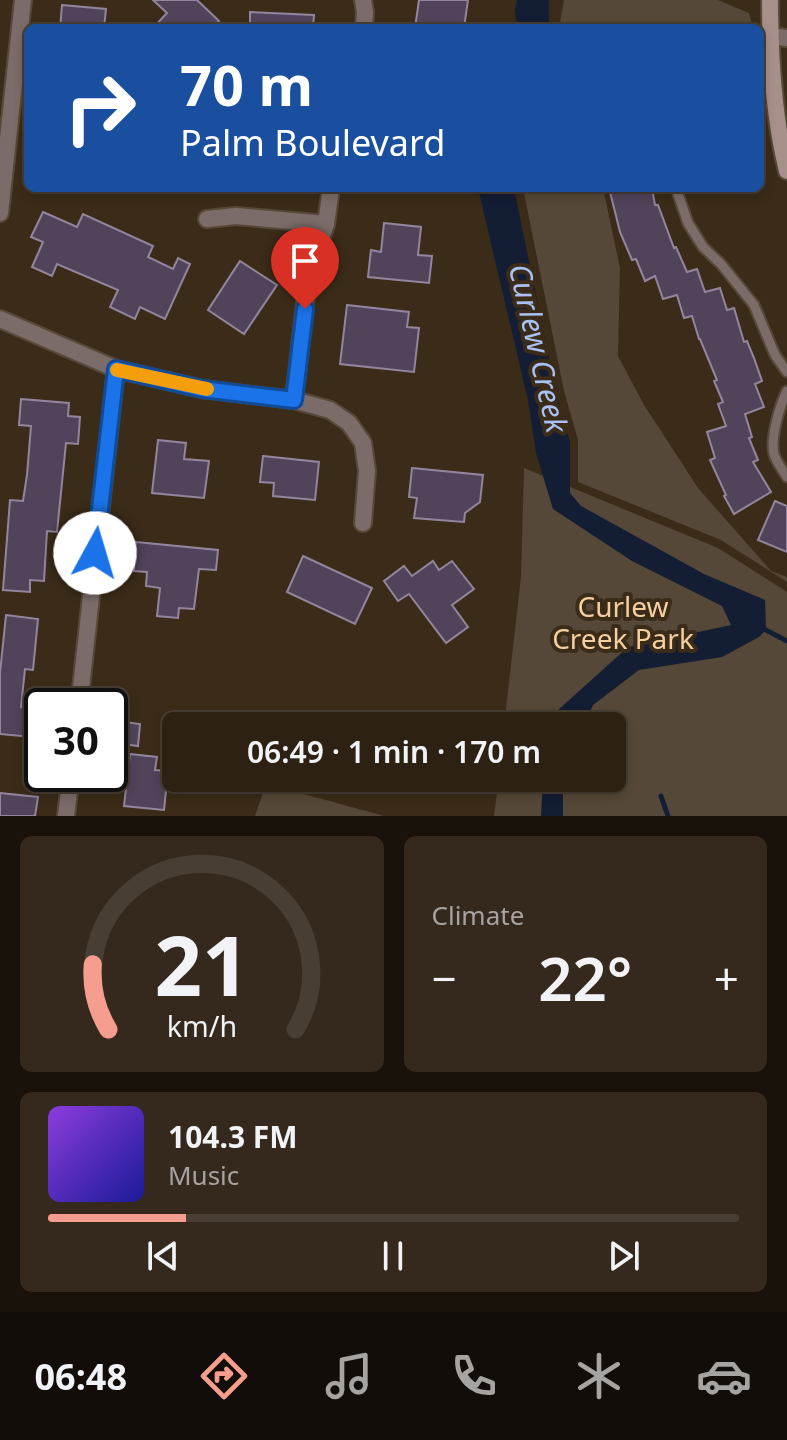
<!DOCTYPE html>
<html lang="en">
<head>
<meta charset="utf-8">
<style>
  body { margin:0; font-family:"Noto Sans",sans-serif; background:#34291c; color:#f1f3f6; height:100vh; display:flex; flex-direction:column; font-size:30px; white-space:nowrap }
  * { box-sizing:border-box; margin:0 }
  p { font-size:26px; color:#a6a3a0 }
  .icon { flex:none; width:44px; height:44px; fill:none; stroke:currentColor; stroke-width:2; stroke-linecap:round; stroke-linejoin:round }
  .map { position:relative; height:816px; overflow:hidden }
  .details { display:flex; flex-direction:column; gap:20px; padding:20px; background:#18120a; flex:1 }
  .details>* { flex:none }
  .top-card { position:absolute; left:24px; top:24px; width:740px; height:168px; border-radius:12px; box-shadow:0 4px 12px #0003,0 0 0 2px #483e33; background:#1a4fa0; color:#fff; overflow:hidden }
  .speed { position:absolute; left:24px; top:688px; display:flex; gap:16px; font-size:40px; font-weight:700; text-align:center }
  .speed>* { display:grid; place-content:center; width:104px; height:104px; border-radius:50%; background:#2c2113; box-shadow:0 4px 12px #0003,0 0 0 2px #483e33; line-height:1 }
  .speed .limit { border:4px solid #111; border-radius:12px; background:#fff; color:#111 }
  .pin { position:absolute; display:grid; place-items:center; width:68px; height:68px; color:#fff; margin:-82px -34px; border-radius:50% 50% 50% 0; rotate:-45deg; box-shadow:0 0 8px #0007 }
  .pin .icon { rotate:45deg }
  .me { position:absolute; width:88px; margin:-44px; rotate:6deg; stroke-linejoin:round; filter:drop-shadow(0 0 6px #0008) }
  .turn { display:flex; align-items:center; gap:28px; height:168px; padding:0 24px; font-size:36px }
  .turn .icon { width:104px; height:104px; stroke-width:2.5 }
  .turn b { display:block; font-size:56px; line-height:68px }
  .big { font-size:60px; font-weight:600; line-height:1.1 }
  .details .tile { flex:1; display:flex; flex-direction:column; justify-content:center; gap:12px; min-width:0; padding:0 28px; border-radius:12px; background:#34291c }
  .details .dial { align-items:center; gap:0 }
  .dial svg { height:208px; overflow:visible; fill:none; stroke:#483e33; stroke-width:7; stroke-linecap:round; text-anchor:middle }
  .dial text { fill:#f1f3f6; stroke:none }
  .song { display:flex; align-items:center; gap:24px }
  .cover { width:96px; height:96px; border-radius:12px; background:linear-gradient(135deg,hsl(270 70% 55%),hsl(240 70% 35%)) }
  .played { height:8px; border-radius:4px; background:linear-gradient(90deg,#f59d8e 20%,#483e33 20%) }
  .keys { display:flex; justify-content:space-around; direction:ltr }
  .heat { display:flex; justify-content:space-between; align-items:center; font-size:44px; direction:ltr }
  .details .tiles { flex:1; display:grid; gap:20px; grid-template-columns:1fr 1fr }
  .tile:last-child { grid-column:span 2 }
  .trip { position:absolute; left:162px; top:712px; width:464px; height:80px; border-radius:12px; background:#2c2113; box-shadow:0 4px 12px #0003,0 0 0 2px #483e33; font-weight:600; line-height:80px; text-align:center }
  .tabs { display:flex; height:128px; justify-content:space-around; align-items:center; background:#120d08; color:#a6a3a0 }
  .tabs .icon { width:56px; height:56px }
  .tabs .current { color:#f59d8e }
  .tabs b { font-size:36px; color:#f1f3f6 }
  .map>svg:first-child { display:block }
</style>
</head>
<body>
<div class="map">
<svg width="787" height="816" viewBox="0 0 787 816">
  <rect width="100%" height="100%" fill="#3b2c19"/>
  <!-- green -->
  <g fill="#554838">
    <polygon points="564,0 718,0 749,13 753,28 559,28"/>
    <polygon points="523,188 603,188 620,268 618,356 644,405 698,488 771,571 787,577 787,582 721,540 578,482 578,440 564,391"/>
    <polygon points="524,468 718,548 787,592 787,816 494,816 499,778 612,778 612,726 504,726 521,577"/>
    <polygon points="265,787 286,789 384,816 255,816"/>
  </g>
  <!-- water -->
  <g fill="#131d33">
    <polygon points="517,0 549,0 549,28 517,28 515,10"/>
    <polygon points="478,188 514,188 556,393 570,442 570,493 581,506 704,574 765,600 766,630 759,637 722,657 639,670 593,705 584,726 554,726 557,711 628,647 731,625 722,606 632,561 553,509 536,453 528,400"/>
    <polygon points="543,778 563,778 563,816 541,816"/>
  </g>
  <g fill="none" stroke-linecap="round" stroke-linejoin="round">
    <!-- stream -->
    <g stroke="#131d33" stroke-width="5">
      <polyline points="762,628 787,641"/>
      <polyline points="661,796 668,816"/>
    </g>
  </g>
  <!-- building -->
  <g fill="#51445a" stroke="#93859d" stroke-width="2">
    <polygon points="153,0 197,0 219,21 212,28 153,28 167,13"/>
    <polygon points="419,0 468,0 464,28 415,28"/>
    <polygon points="62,5 106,9 104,28 60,28"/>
    <polygon points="250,12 314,15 313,28 250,28"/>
    <polygon points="609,188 652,188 655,205 658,205 674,248 676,247 687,272 697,269 705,292 720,288 727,310 734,308 744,342 747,341 754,358 762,381 755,384 764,407 745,414 752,437 749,438 758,460 753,462 771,492 734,514 724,496 726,495 710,460 715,458 707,432 726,426 718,404 723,402 714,381 717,380 700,339 699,339 692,316 684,318 677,295 663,299 655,276 645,281 636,259 632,260 620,232"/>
    <polygon points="43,212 77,227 83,214 153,246 148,257 173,269 178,258 190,264 165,319 140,307 135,319 110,307 118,290 57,264 52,276 32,267 43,242 31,237"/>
    <polygon points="384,223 421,227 418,255 432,256 429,283 368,277 371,250 381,252"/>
    <polygon points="240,261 277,285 244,334 208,310"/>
    <polygon points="347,305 409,312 407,327 419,328 414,372 340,364"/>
    <polygon points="21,399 69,403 68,416 80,417 78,444 66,443 57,532 47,531 44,581 30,580 30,592 3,590 10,500 23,501 27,475 31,426 19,425"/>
    <polygon points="158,440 186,443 184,459 209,461 204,498 152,493"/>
    <polygon points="263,456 319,462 315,500 273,496 274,483 260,482"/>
    <polygon points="412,468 483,475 480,502 465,513 464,522 414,518 417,498 409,497"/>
    <polygon points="775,501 787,506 787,552 758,540"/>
    <polygon points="136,542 218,550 216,570 199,569 194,609 179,608 178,618 157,616 160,588 146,586 147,572 134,571"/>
    <polygon points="303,556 372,588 355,624 287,592"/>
    <polygon points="433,561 439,570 452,561 474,589 452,605 468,627 446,643 409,594 398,601 384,581 404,566 412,576"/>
    <polygon points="6,615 38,619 33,670 25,669 21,707 34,708 32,737 0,734 0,673"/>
    <polygon points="117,721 140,724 138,746 115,743"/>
    <polygon points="130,754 157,757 155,770 168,771 164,810 124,806"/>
    <polygon points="0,793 38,797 35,816 0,816"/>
  </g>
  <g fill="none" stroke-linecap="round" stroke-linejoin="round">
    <defs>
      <g id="lane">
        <polyline points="678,188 678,194 688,223 703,247 721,264 754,305 775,355 787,372"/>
        <path d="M787 391C780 405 770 438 774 454 776 462 783 470 787 477"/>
      </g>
      <g id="street">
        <polyline points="363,0 365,12 364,28"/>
        <polyline points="770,36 787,38"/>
        <polyline points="0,213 23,0"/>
        <polyline points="207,219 236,216 326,224"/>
        <polyline points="0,319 116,369 202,389 294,400 330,410 349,423 363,443 367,471 363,523"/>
        <polyline points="294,400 308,278 326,224 331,188"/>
        <polyline points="79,706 116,369"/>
        <polyline points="66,816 71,774"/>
      </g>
      <path id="secondary" d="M770 0C770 57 773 115 787 171"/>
    </defs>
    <!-- lane casing -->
    <use href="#lane" stroke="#574938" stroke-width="13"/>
    <!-- street casing -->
    <use href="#street" stroke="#574938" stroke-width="20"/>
    <!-- secondary casing -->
    <use href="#secondary" stroke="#574938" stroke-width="20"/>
    <!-- lane -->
    <use href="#lane" stroke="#7c6c69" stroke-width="9"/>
    <!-- street -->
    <use href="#street" stroke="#7c6c69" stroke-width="16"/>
    <!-- secondary -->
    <use href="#secondary" stroke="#a78f8a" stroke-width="16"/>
  </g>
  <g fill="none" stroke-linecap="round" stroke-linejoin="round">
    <defs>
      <polyline id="route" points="95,553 116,369 202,389 294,400 305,309"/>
    </defs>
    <!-- route casing -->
    <use href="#route" stroke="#114b97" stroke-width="20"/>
    <!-- route -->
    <use href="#route" stroke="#1a73e8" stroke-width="14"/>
    <!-- slow -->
    <polyline stroke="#f59e0b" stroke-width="14" points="117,370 207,389"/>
  </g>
  <g text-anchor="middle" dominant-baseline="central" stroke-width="8" stroke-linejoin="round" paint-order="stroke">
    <!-- park labels -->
    <g font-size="28" fill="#f5cfa0" stroke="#3b2c19">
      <text x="623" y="606">Curlew<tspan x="623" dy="32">Creek Park</tspan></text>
    </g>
    <!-- water labels -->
    <g font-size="30" font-style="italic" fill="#a9c1f3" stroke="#3b2c19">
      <text transform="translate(539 348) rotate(77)">Curlew Creek</text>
    </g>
  </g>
</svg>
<div class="speed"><div class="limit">30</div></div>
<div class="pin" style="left:305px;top:309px;background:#d93025"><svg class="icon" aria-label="arrive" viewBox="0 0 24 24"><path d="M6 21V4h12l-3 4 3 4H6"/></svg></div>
<svg class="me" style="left:95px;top:553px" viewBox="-20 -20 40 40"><circle r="19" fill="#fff"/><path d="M0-13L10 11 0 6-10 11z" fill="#1a73e8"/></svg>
<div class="trip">06:49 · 1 min · 170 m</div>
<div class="top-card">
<div class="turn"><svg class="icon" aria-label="right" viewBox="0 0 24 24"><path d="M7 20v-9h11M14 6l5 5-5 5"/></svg><div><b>70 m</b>Palm Boulevard</div></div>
</div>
</div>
<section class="details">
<div class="tiles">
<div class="tile dial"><svg viewBox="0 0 100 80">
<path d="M14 69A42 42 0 1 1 86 69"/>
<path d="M14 69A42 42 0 0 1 8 44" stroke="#f59d8e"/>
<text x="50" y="56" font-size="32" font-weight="700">21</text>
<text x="50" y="72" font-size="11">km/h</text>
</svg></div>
<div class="tile"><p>Climate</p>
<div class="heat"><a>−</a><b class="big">22°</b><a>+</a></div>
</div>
<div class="tile">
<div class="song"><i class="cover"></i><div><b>104.3 FM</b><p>Music</p></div></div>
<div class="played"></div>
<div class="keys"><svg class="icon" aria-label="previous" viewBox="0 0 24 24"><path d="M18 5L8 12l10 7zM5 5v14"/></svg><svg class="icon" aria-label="pause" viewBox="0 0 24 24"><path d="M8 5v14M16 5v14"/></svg><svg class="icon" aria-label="next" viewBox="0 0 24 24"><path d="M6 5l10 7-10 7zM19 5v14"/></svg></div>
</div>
</div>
</section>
<nav class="tabs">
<b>06:48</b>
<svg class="icon current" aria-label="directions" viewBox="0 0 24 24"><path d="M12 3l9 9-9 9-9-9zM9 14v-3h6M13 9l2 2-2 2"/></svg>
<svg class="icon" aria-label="music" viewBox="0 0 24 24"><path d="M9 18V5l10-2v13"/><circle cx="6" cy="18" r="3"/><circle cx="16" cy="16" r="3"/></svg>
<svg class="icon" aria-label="phone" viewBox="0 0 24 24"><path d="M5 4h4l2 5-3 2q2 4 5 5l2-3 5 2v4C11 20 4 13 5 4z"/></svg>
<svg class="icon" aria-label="climate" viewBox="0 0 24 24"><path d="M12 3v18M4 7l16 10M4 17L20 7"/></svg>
<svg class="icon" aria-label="car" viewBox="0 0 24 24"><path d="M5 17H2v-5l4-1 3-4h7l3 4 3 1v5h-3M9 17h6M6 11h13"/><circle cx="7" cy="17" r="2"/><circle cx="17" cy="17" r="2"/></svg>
</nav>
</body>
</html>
